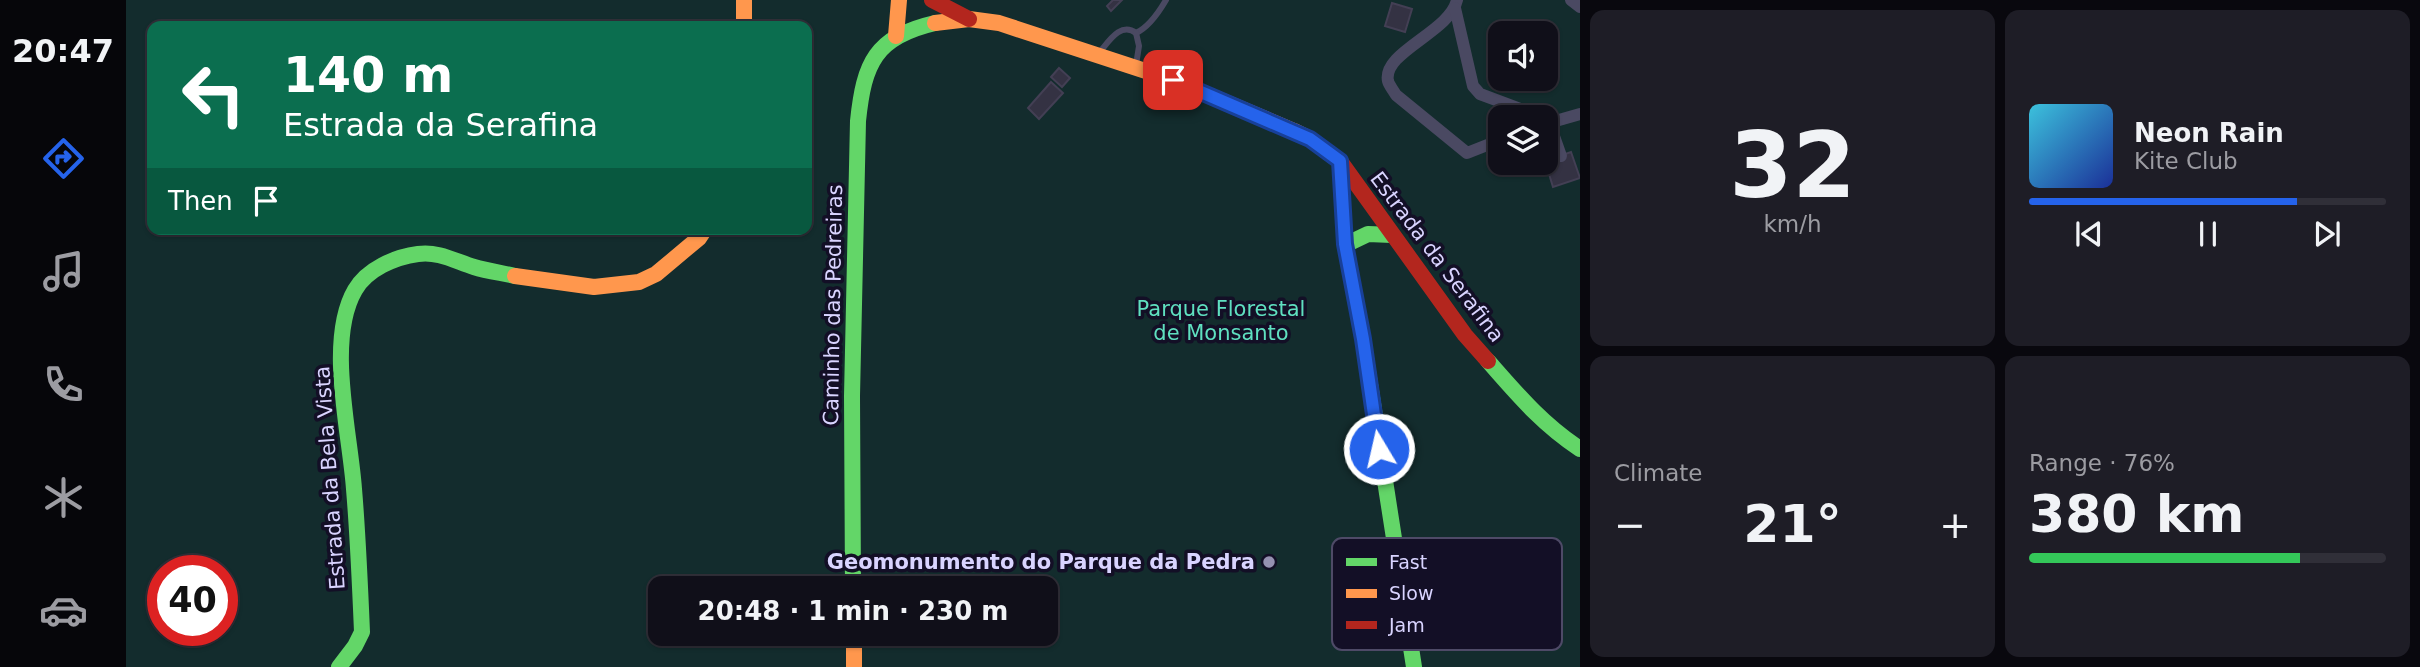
<!DOCTYPE html>
<html lang="en">
<head>
<meta charset="utf-8">
<style>
  body { margin:0; font-family:"DejaVu Sans",sans-serif; background:#1e1d26; color:#f1f3f6; height:100vh; display:flex; flex-direction:column; font-size:26px; white-space:nowrap }
  * { box-sizing:border-box; margin:0 }
  p { font-size:23px; color:#9c9ca2 }
  .icon { flex:none; width:38px; height:38px; fill:none; stroke:currentColor; stroke-width:2; stroke-linecap:round; stroke-linejoin:round }
  .map { position:relative; flex:1; overflow:hidden }
  .panel { display:flex; flex-direction:column; gap:10px; padding:10px; background:#09080e; width:840px }
  .panel>* { flex:none }
  .guide { position:absolute; left:21px; top:21px; width:665px; height:214px; border-radius:14px; box-shadow:0 2px 5px #0004,0 0 0 2px #302f38; background:#0b6e4f; color:#fff; overflow:hidden }
  .controls { position:absolute; left:1362px; top:21px; display:grid; gap:14px }
  .controls a { display:grid; place-items:center; width:70px; height:70px; border-radius:14px; background:#100f19; box-shadow:0 2px 5px #0004,0 0 0 2px #302f38; font-size:35px }
  .speed { position:absolute; left:21px; top:555px; display:flex; gap:14px; font-size:35px; font-weight:700; text-align:center }
  .speed>* { display:grid; place-content:center; width:91px; height:91px; border-radius:50%; background:#100f19; box-shadow:0 2px 5px #0004,0 0 0 2px #302f38; line-height:1 }
  .speed .limit { border:10px solid #d22; background:#fff; color:#111 }
  .pin { position:absolute; display:grid; place-items:center; width:60px; height:60px; color:#fff; margin:-30px; border-radius:14px; box-shadow:0 4px 10px #0006 }
  .me { position:absolute; width:77px; margin:-38px; rotate:351deg; stroke-linejoin:round; filter:drop-shadow(0 0 5px #0008) }
  .turn { display:flex; align-items:center; gap:24px; height:147px; padding:0 21px; font-size:32px }
  .turn .icon { width:91px; height:91px; stroke-width:2.5 }
  .turn b { display:block; font-size:49px; line-height:60px }
  .then { display:flex; align-items:center; height:66px; padding:0 21px; background:#0003; gap:14px; font-size:26px }
  .big { font-size:52px; font-weight:800; line-height:1.1 }
  .panel .card { flex:1; display:flex; flex-direction:column; justify-content:center; gap:10px; min-width:0; padding:0 24px; border-radius:14px; background:#1e1d26 }
  .panel .dial { align-items:center; gap:0 }
  .dial b { font-size:91px; line-height:1 }
  .song { display:flex; align-items:center; gap:21px }
  .cover { width:84px; height:84px; border-radius:10px; background:linear-gradient(135deg,hsl(190 70% 55%),hsl(230 70% 35%)) }
  .played { height:7px; border-radius:4px; background:linear-gradient(90deg,#2563eb 75%,#302f38 75%) }
  .keys { display:flex; justify-content:space-around; direction:ltr }
  .heat { display:flex; justify-content:space-between; align-items:center; font-size:38px; direction:ltr }
  .charge { height:10px; border-radius:5px; background:linear-gradient(90deg,#34c759 76%,#302f38 0) }
  .panel .tiles { flex:1; display:grid; gap:10px; grid-template-columns:repeat(2,1fr) }
  .trip { position:absolute; left:522px; top:576px; width:410px; height:70px; border-radius:14px; background:#100f19; box-shadow:0 2px 5px #0004,0 0 0 2px #302f38; font-weight:800; line-height:70px; text-align:center }
  main { display:flex; flex:1; min-height:0 }
  .tabs { display:flex; flex-direction:column; width:126px; justify-content:space-around; align-items:center; background:#06060a; color:#9c9ca2 }
  .tabs .icon { width:49px; height:49px }
  .tabs .active { color:#2563eb }
  .tabs b { font-size:32px; color:#f1f3f6 }
  .map>svg:first-child { display:block }
</style>
</head>
<body>
<main>
<nav class="tabs">
<b>20:47</b>
<svg class="icon active" aria-label="directions" viewBox="0 0 24 24"><path d="M12 3l9 9-9 9-9-9zM9 14v-3h6M13 9l2 2-2 2"/></svg>
<svg class="icon" aria-label="music" viewBox="0 0 24 24"><path d="M9 18V5l10-2v13"/><circle cx="6" cy="18" r="3"/><circle cx="16" cy="16" r="3"/></svg>
<svg class="icon" aria-label="phone" viewBox="0 0 24 24"><path d="M5 4h4l2 5-3 2q2 4 5 5l2-3 5 2v4C11 20 4 13 5 4z"/></svg>
<svg class="icon" aria-label="climate" viewBox="0 0 24 24"><path d="M12 3v18M4 7l16 10M4 17L20 7"/></svg>
<svg class="icon" aria-label="car" viewBox="0 0 24 24"><path d="M5 17H2v-5l4-1 3-4h7l3 4 3 1v5h-3M9 17h6M6 11h13"/><circle cx="7" cy="17" r="2"/><circle cx="17" cy="17" r="2"/></svg>
</nav>
<div class="map">
<svg width="1454" height="667" viewBox="0 0 1454 667">
  <rect width="100%" height="100%" fill="#161421"/>
  <!-- green -->
  <path fill="#132c2d" fill-rule="evenodd" d="M0 0H1454V667H0ZM26 26H681V229H26ZM1374 33H1419V79H1374ZM1374 117H1419V163H1374ZM37 570H96V630H37ZM534 588H919V634H534Z"/>
  <!-- building -->
  <g fill="#343243" stroke="#433f54" stroke-width="2">
    <polygon points="987,0 996,0 985,11 981,6"/>
    <polygon points="1266,3 1286,9 1279,32 1259,26"/>
    <polygon points="933,68 944,78 936,87 925,77"/>
    <polygon points="925,82 937,93 913,119 902,108"/>
    <polygon points="1445,152 1454,178 1427,187 1419,161"/>
  </g>
  <g fill="none" stroke-linecap="round" stroke-linejoin="round">
    <!-- lane -->
    <g stroke="#4a4962" stroke-width="6">
      <path d="M1010 33C1023 27 1033 12 1040 0"/>
      <path d="M972 54C982 43 994 21 1010 33"/>
      <polyline points="1010,65 1013,46 1010,33"/>
    </g>
    <!-- street -->
    <g stroke="#4a4962" stroke-width="12">
      <path d="M1331 0C1324 32 1256 52 1262 81 1263 85 1267 90 1270 95L1341 153 1374 140"/>
      <polyline points="1445,0 1454,7"/>
      <polyline points="1329,8 1347,86 1354,94 1416,117"/>
      <polyline points="1419,119 1423,122 1435,156"/>
      <polyline points="1419,124 1454,114"/>
    </g>
    <!-- fast -->
    <g stroke="#63d668" stroke-width="16">
      <polyline points="1214,162 1219,245 1237,339 1288,667"/>
      <polyline points="1219,245 1242,234 1266,235"/>
      <path d="M1362 361C1392 395 1416 424 1454 449"/>
      <path d="M727 588 726 396 732 121C738 63 749 37 809 23"/>
      <path d="M213 667 229 646 236 632C234 584 232 536 228 489 224 432 200 340 229 290 241 269 269 257 292 254 312 251 329 261 348 267 361 271 376 273 389 276"/>
    </g>
    <!-- slow -->
    <g stroke="#ff974d" stroke-width="16">
      <polyline points="618,0 618,26"/>
      <polyline points="809,23 843,19 873,23 1047,80 1168,131 1184,139 1208,157"/>
      <polyline points="770,36 773,0"/>
      <polyline points="389,276 468,287 513,282 530,274 573,238 579,229"/>
      <polyline points="728,634 728,667"/>
    </g>
    <!-- jam -->
    <g stroke="#b3261e" stroke-width="16">
      <polyline points="806,0 843,19"/>
      <polyline points="1208,157 1214,161 1339,335 1362,361"/>
    </g>
  </g>
  <g fill="none" stroke-linecap="round" stroke-linejoin="round">
    <defs>
      <polyline id="route" points="1047,80 1184,139 1214,161 1219,244 1237,339 1253,449"/>
    </defs>
    <!-- route casing -->
    <use href="#route" stroke="#184099" stroke-width="18"/>
    <!-- route -->
    <use href="#route" stroke="#2563eb" stroke-width="12"/>
  </g>
  <!-- markers -->
  <circle fill="#9591b1" stroke="#130f26" stroke-width="2.5" cx="1143" cy="562" r="7"/>
  <g text-anchor="middle" dominant-baseline="central" stroke-width="7" stroke-linejoin="round" paint-order="stroke">
    <!-- street labels -->
    <g font-size="21" fill="#d9d4ff" stroke="#130f26">
      <text transform="translate(1311 257) rotate(53)">Estrada da Serafina</text>
      <text transform="translate(707 305) rotate(-89)">Caminho das Pedreiras</text>
      <text transform="translate(204 478) rotate(-94)">Estrada da Bela Vista</text>
    </g>
    <!-- park labels -->
    <g font-size="21" fill="#5fe0c0" stroke="#130f26">
      <text x="1095" y="309">Parque Florestal<tspan x="1095" dy="24">de Monsanto</tspan></text>
    </g>
    <!-- poi labels -->
    <g font-size="21" font-weight="bold" fill="#d9d4ff" stroke="#130f26" text-anchor="end">
      <text x="1129" y="562">Geomonumento do Parque da Pedra</text>
    </g>
  </g>
  <!-- legend -->
  <rect x="1206" y="538" width="230" height="112" rx="10" fill="#130f26" stroke="#4e4a67" stroke-width="2"/>
  <rect x="1220" y="558" width="31" height="8" fill="#63d668"/>
  <rect x="1220" y="589" width="31" height="9" fill="#ff974d"/>
  <rect x="1220" y="621" width="31" height="8" fill="#b3261e"/>
  <g font-size="19" fill="#d9d4ff">
    <text x="1263" y="569">Fast</text>
    <text x="1263" y="600">Slow</text>
    <text x="1263" y="632">Jam</text>
  </g>
</svg>
<div class="controls">
<a><svg class="icon" aria-label="sound" viewBox="0 0 24 24"><path d="M4 9h4l5-4v14l-5-4H4zM17 9q2 3 0 6"/></svg></a>
<a><svg class="icon" aria-label="layers" viewBox="0 0 24 24"><path d="M12 4l9 5-9 5-9-5zM3 14l9 5 9-5"/></svg></a>
</div>
<div class="speed"><div class="limit">40</div></div>
<div class="pin" style="left:1047px;top:80px;background:#d93025"><svg class="icon" aria-label="arrive" viewBox="0 0 24 24"><path d="M6 21V4h12l-3 4 3 4H6"/></svg></div>
<svg class="me" style="left:1253px;top:449px" viewBox="-20 -20 40 40"><circle r="17" fill="#2563eb" stroke="#fff" stroke-width="3"/><path d="M0-11L8 9 0 5-8 9z" fill="#fff"/></svg>
<div class="trip">20:48 · 1 min · 230 m</div>
<div class="guide">
<div class="turn"><svg class="icon" aria-label="left" viewBox="0 0 24 24"><path d="M17 20v-9H6M10 6l-5 5 5 5"/></svg><div><b>140 m</b>Estrada da Serafina</div></div>
<div class="then">Then<svg class="icon" aria-label="arrive" viewBox="0 0 24 24"><path d="M6 21V4h12l-3 4 3 4H6"/></svg></div>
</div>
</div>
<section class="panel">
<div class="tiles">
<div class="card dial"><b>32</b><p>km/h</p></div>
<div class="card">
<div class="song"><i class="cover"></i><div><b>Neon Rain</b><p>Kite Club</p></div></div>
<div class="played"></div>
<div class="keys"><svg class="icon" aria-label="previous" viewBox="0 0 24 24"><path d="M18 5L8 12l10 7zM5 5v14"/></svg><svg class="icon" aria-label="pause" viewBox="0 0 24 24"><path d="M8 5v14M16 5v14"/></svg><svg class="icon" aria-label="next" viewBox="0 0 24 24"><path d="M6 5l10 7-10 7zM19 5v14"/></svg></div>
</div>
<div class="card"><p>Climate</p>
<div class="heat"><a>−</a><b class="big">21°</b><a>+</a></div>
</div>
<div class="card"><p>Range · 76%</p><b class="big">380 km</b><div class="charge"></div></div>
</div>
</section>
</main>
</body>
</html>
